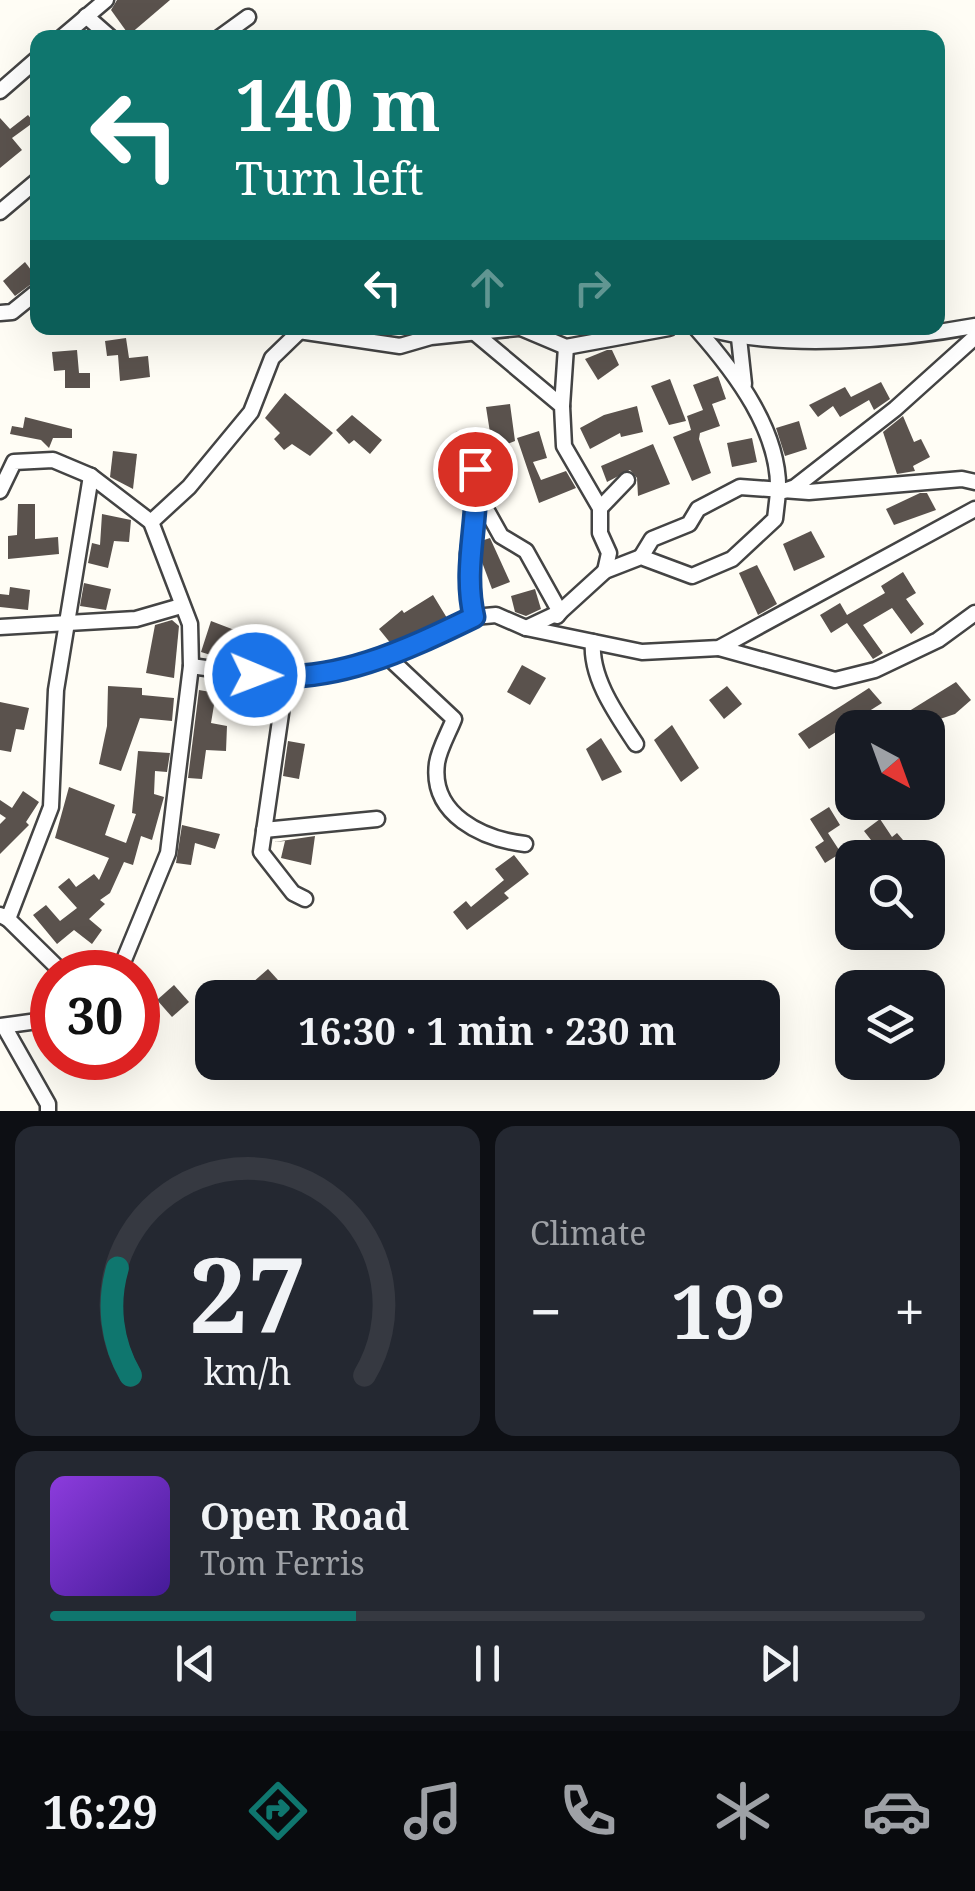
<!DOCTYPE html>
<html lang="en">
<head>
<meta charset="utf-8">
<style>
  body { margin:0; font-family:"Noto Serif",serif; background:#242831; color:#f1f3f6; height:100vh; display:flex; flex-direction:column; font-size:38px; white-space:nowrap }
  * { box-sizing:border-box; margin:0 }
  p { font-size:32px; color:#9ea1a6 }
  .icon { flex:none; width:55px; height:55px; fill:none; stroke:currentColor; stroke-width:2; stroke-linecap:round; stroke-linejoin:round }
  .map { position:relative; height:1111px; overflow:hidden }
  .side { display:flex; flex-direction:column; gap:15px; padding:15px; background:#0d0f14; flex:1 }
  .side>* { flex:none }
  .guide { position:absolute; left:30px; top:30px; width:915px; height:305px; border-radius:20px; box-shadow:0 10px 40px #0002; background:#0f766e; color:#fff; overflow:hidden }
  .needle { width:65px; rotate:139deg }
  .tools { position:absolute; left:835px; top:710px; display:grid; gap:20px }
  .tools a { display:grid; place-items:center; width:110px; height:110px; border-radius:20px; background:#171b24; box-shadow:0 10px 40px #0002; font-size:50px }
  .speed { position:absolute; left:30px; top:950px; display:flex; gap:20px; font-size:50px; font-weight:700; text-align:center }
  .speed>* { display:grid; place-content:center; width:130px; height:130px; border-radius:50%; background:#171b24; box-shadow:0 10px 40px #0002; line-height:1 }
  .speed .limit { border:15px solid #d22; background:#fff; color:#111 }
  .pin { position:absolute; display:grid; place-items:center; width:85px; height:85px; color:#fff; margin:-42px; border:5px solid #fff; border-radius:50%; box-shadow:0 2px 10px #0007 }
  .me { position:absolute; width:110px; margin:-55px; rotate:91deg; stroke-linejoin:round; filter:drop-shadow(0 0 8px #0008) }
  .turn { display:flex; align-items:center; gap:35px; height:210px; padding:0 40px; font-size:45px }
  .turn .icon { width:130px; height:130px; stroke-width:2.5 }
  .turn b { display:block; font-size:70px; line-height:85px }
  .lanes { display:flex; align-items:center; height:95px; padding:0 40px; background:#0003; justify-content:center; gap:50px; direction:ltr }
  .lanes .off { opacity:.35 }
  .big { font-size:75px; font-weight:700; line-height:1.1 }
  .side .widget { flex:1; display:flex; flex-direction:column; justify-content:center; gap:15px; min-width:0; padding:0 35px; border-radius:20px; background:#242831 }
  .side .dial { align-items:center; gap:0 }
  .dial svg { height:260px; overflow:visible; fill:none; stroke:#363941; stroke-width:7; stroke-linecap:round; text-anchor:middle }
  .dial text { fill:#f1f3f6; stroke:none }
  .song { display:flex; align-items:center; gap:30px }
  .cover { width:120px; height:120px; border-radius:15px; background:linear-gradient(135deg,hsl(270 70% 55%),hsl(260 70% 35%)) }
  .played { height:10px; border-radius:5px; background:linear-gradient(90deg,#0f766e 35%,#363941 35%) }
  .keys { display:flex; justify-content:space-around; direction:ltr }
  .heat { display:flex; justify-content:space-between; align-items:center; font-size:55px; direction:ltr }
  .side .tiles { flex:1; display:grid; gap:15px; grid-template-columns:1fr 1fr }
  .widget:last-child { grid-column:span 2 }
  .trip { position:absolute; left:195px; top:980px; width:585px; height:100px; border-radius:20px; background:#171b24; box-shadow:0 10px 40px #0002; font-weight:700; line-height:100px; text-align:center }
  .tabs { display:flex; height:160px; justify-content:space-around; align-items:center; background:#090b0e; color:#9ea1a6 }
  .tabs .icon { width:70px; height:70px }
  .tabs .current { color:#0f766e }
  .tabs b { font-size:45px; color:#f1f3f6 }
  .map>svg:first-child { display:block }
</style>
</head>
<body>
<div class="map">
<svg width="975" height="1111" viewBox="0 0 975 1111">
  <rect width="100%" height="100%" fill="#fffdf5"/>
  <!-- building -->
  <g fill="#5a524d">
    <polygon points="117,0 170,0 129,35 111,10"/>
    <polygon points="28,115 34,122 12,138 22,150 0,168 0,118 10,129"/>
    <polygon points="25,262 38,279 15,296 3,281"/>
    <polygon points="126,338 129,358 148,356 150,377 120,381 118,355 107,356 105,341"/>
    <polygon points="77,350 79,373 90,373 90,388 65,388 65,370 54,371 52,352"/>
    <polygon points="607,350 612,350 619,365 598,380 585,359"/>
    <polygon points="718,376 726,399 712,404 720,426 700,433 699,439 711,473 692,481 673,437 691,430 687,416 703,410 693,385"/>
    <polygon points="670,379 686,421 669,425 651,386"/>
    <polygon points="881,382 890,399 874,410 869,400 840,417 833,406 818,417 809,405 845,387 851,397"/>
    <polygon points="285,393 333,433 310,456 292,444 284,450 274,439 280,433 265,418"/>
    <polygon points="510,404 515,441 484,453 486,460 482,459 475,445 491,439 486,407"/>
    <polygon points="637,406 643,432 621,437 620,433 590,449 580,428 604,415"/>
    <polygon points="352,415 382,440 370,454 354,440 349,444 336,430"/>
    <polygon points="903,416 914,442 921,439 930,457 913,466 915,471 897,474 883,432"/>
    <polygon points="25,417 72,429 72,438 53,438 49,448 41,440 10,434 12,426 23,428"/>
    <polygon points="799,421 807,449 785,456 776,428"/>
    <polygon points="539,431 547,458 533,462 541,480 566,471 576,488 539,503 517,438"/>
    <polygon points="752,438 757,462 732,467 727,443"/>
    <polygon points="653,444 670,484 638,496 637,478 630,470 607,482 601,466"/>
    <polygon points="113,451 137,454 133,489 110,477"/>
    <polygon points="920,493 927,493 936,510 894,525 886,509"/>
    <polygon points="18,504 35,504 35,539 58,537 59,554 8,559 8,536 17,535"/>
    <polygon points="102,514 131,520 129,542 114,541 108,568 88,563 92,543 100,545"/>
    <polygon points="811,531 825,557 794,571 783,544"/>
    <polygon points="490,538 510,582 492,589 479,554 481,541"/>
    <polygon points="757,565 777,604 758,615 739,573"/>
    <polygon points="903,572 916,593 906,599 924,624 911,634 892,608 863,625 883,653 873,659 847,623 831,633 820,615 840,603 847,615 885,593 881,586"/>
    <polygon points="84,583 111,589 106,610 80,606"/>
    <polygon points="10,587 30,590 28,610 0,607 0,594 9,595"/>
    <polygon points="535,589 541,609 526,616 515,612 511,596"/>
    <polygon points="433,595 447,618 392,645 379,629 402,610 404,613"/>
    <polygon points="172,620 179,626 174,678 146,673 155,625"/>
    <polygon points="211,621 266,642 267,633 279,633 279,649 291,649 290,667 264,665 230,652 227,660 201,652"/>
    <polygon points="522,665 546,678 530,705 507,692"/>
    <polygon points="956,682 971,700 955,714 913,728 906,713"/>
    <polygon points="108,686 142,688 142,695 174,698 172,721 140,718 121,771 99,764 107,726"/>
    <polygon points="727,686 742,704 724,719 709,700"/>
    <polygon points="869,688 882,703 809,749 798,734"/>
    <polygon points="199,690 216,693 211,723 227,726 226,751 206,750 202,779 188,778"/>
    <polygon points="0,702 29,708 24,730 16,729 11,752 0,750"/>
    <polygon points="672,725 699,768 681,782 654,740"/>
    <polygon points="601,738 622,772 602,781 586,749"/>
    <polygon points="288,741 305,744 299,779 283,776"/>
    <polygon points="138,751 170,753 167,772 155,771 154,794 164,797 152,840 141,836 133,865 124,862 110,893 100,900 105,904 89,919 102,930 92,944 74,930 57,944 33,915 46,905 60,921 77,908 58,887 69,878 76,887 94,874 99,880 109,858 55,838 69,787 115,805 105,835 126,843 136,814 132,813"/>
    <polygon points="23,791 39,802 26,822 29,825 0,854 0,824 6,818 0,814 0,800 12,808"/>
    <polygon points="829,807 840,825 828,833 841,853 825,863 815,847 824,841 810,819"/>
    <polygon points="880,819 892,837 897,833 909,847 896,858 885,858 864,831"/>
    <polygon points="182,825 220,834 215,849 195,843 191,865 176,863"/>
    <polygon points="315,836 311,865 281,858 285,841 274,842"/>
    <polygon points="514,855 529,874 504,893 509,898 467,930 453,912 466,901 471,907 504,880 495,869"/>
    <polygon points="268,969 288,991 281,998 263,998 251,984"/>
    <polygon points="174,985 189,1002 172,1017 157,1000"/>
  </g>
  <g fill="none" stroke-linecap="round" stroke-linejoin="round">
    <defs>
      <g id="minor">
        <polyline points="86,16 111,38"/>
        <polyline points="61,38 106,0"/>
        <polyline points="219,38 248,17"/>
        <polyline points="0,91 38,58"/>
        <polyline points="0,212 38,180"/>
        <polyline points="0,313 12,312 38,291"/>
        <polyline points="521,328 566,347 669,328"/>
        <path d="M696 328C735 372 781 432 778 493"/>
        <path d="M706 328C778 350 900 340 975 326"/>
        <polyline points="299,331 400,346 431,337 518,328"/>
        <polyline points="476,334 562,406 564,446 600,508 600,533 609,553 605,571"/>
        <polyline points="739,338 744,384"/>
        <polyline points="562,406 566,347"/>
        <polyline points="461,440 475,469 477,493 501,536 526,551 560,612 557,616"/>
        <polyline points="0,491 14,462 53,460 91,476 151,522 190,624 191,666 168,853 119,972"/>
        <polyline points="600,508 627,480"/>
        <polyline points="151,522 189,487 251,412 272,358 303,328"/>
        <polyline points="641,557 652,539 689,524 698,509 740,487 809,492 962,479 975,482"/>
        <polyline points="474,617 468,554 477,493"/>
        <polyline points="0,627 136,619 181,606"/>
        <polyline points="526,628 560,612 605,571 641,557 692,576 732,559 775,519 778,493 795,487 895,409 975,337"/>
        <path d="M593 642C590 678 617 715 636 744"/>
        <polyline points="719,648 835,680 875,670 938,640 975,613"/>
        <path d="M389 658 454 719C449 732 439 749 437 763 430 815 483 839 525 844"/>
        <polyline points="191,666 286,679 389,658 474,617 496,615 526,628 642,652 719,648 975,509"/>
        <polyline points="286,679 261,852 293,893 305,899"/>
        <polyline points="264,830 377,819"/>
        <polyline points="0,915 8,919 51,807 56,690 91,476"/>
        <polyline points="8,919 62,972"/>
        <polyline points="1,1026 52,1019"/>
        <polyline points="5,1028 48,1104 48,1111"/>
      </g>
    </defs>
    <!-- minor casing -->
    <use href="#minor" stroke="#444" stroke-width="19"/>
    <!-- minor -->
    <use href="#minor" stroke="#fff" stroke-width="14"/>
  </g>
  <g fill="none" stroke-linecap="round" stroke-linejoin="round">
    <defs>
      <path id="route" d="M255 675C333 685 406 650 474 617 462 566 480 519 475 469"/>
    </defs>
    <!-- route casing -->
    <use href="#route" stroke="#114b97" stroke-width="25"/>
    <!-- route -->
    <use href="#route" stroke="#1a73e8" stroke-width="18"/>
  </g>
</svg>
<div class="tools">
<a><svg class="needle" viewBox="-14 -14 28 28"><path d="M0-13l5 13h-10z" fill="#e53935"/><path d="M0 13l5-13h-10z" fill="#9ea1a6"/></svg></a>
<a><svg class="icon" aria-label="search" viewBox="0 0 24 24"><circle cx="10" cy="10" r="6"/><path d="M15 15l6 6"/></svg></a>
<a><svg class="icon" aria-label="layers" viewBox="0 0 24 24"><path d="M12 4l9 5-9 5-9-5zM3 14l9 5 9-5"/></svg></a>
</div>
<div class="speed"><div class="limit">30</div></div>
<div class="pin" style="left:475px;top:469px;background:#d93025"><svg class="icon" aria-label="arrive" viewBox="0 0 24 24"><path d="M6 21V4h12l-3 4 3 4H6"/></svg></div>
<svg class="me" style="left:255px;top:675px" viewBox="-20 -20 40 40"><circle r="17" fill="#1a73e8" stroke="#fff" stroke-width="3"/><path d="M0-11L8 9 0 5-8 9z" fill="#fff"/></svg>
<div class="trip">16:30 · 1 min · 230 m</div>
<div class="guide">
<div class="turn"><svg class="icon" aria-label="left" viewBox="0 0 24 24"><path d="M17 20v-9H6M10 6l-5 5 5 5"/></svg><div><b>140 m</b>Turn left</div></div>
<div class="lanes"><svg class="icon" aria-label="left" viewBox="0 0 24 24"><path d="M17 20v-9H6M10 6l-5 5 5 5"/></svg><svg class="icon off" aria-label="ahead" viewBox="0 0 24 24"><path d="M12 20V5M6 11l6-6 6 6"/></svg><svg class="icon off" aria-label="right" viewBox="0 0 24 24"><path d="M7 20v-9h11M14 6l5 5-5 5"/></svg></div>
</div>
</div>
<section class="side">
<div class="tiles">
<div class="widget dial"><svg viewBox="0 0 100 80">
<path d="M14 69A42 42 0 1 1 86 69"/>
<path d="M14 69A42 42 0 0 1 10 36" stroke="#0f766e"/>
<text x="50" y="56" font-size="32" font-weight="700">27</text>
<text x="50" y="72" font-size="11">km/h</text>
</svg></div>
<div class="widget"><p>Climate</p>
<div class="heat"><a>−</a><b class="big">19°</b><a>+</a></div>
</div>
<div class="widget">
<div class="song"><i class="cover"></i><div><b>Open Road</b><p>Tom Ferris</p></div></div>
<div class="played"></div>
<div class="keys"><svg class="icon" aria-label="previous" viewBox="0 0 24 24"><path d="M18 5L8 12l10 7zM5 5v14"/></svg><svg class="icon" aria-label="pause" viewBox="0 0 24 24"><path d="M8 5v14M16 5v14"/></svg><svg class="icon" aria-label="next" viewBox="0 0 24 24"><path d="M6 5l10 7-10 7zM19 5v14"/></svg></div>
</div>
</div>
</section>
<nav class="tabs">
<b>16:29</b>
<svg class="icon current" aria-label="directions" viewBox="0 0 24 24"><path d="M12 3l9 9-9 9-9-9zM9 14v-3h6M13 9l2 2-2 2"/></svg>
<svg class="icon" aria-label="music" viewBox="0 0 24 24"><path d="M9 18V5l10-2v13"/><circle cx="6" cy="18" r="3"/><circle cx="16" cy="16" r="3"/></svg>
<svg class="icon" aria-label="phone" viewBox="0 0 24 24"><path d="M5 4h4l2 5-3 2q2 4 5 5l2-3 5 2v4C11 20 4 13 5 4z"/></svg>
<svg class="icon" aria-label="climate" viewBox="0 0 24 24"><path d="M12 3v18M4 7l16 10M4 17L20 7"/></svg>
<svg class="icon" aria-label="car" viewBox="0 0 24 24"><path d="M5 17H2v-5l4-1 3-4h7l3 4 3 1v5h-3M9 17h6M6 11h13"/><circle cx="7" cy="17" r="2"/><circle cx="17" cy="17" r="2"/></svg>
</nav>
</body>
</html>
